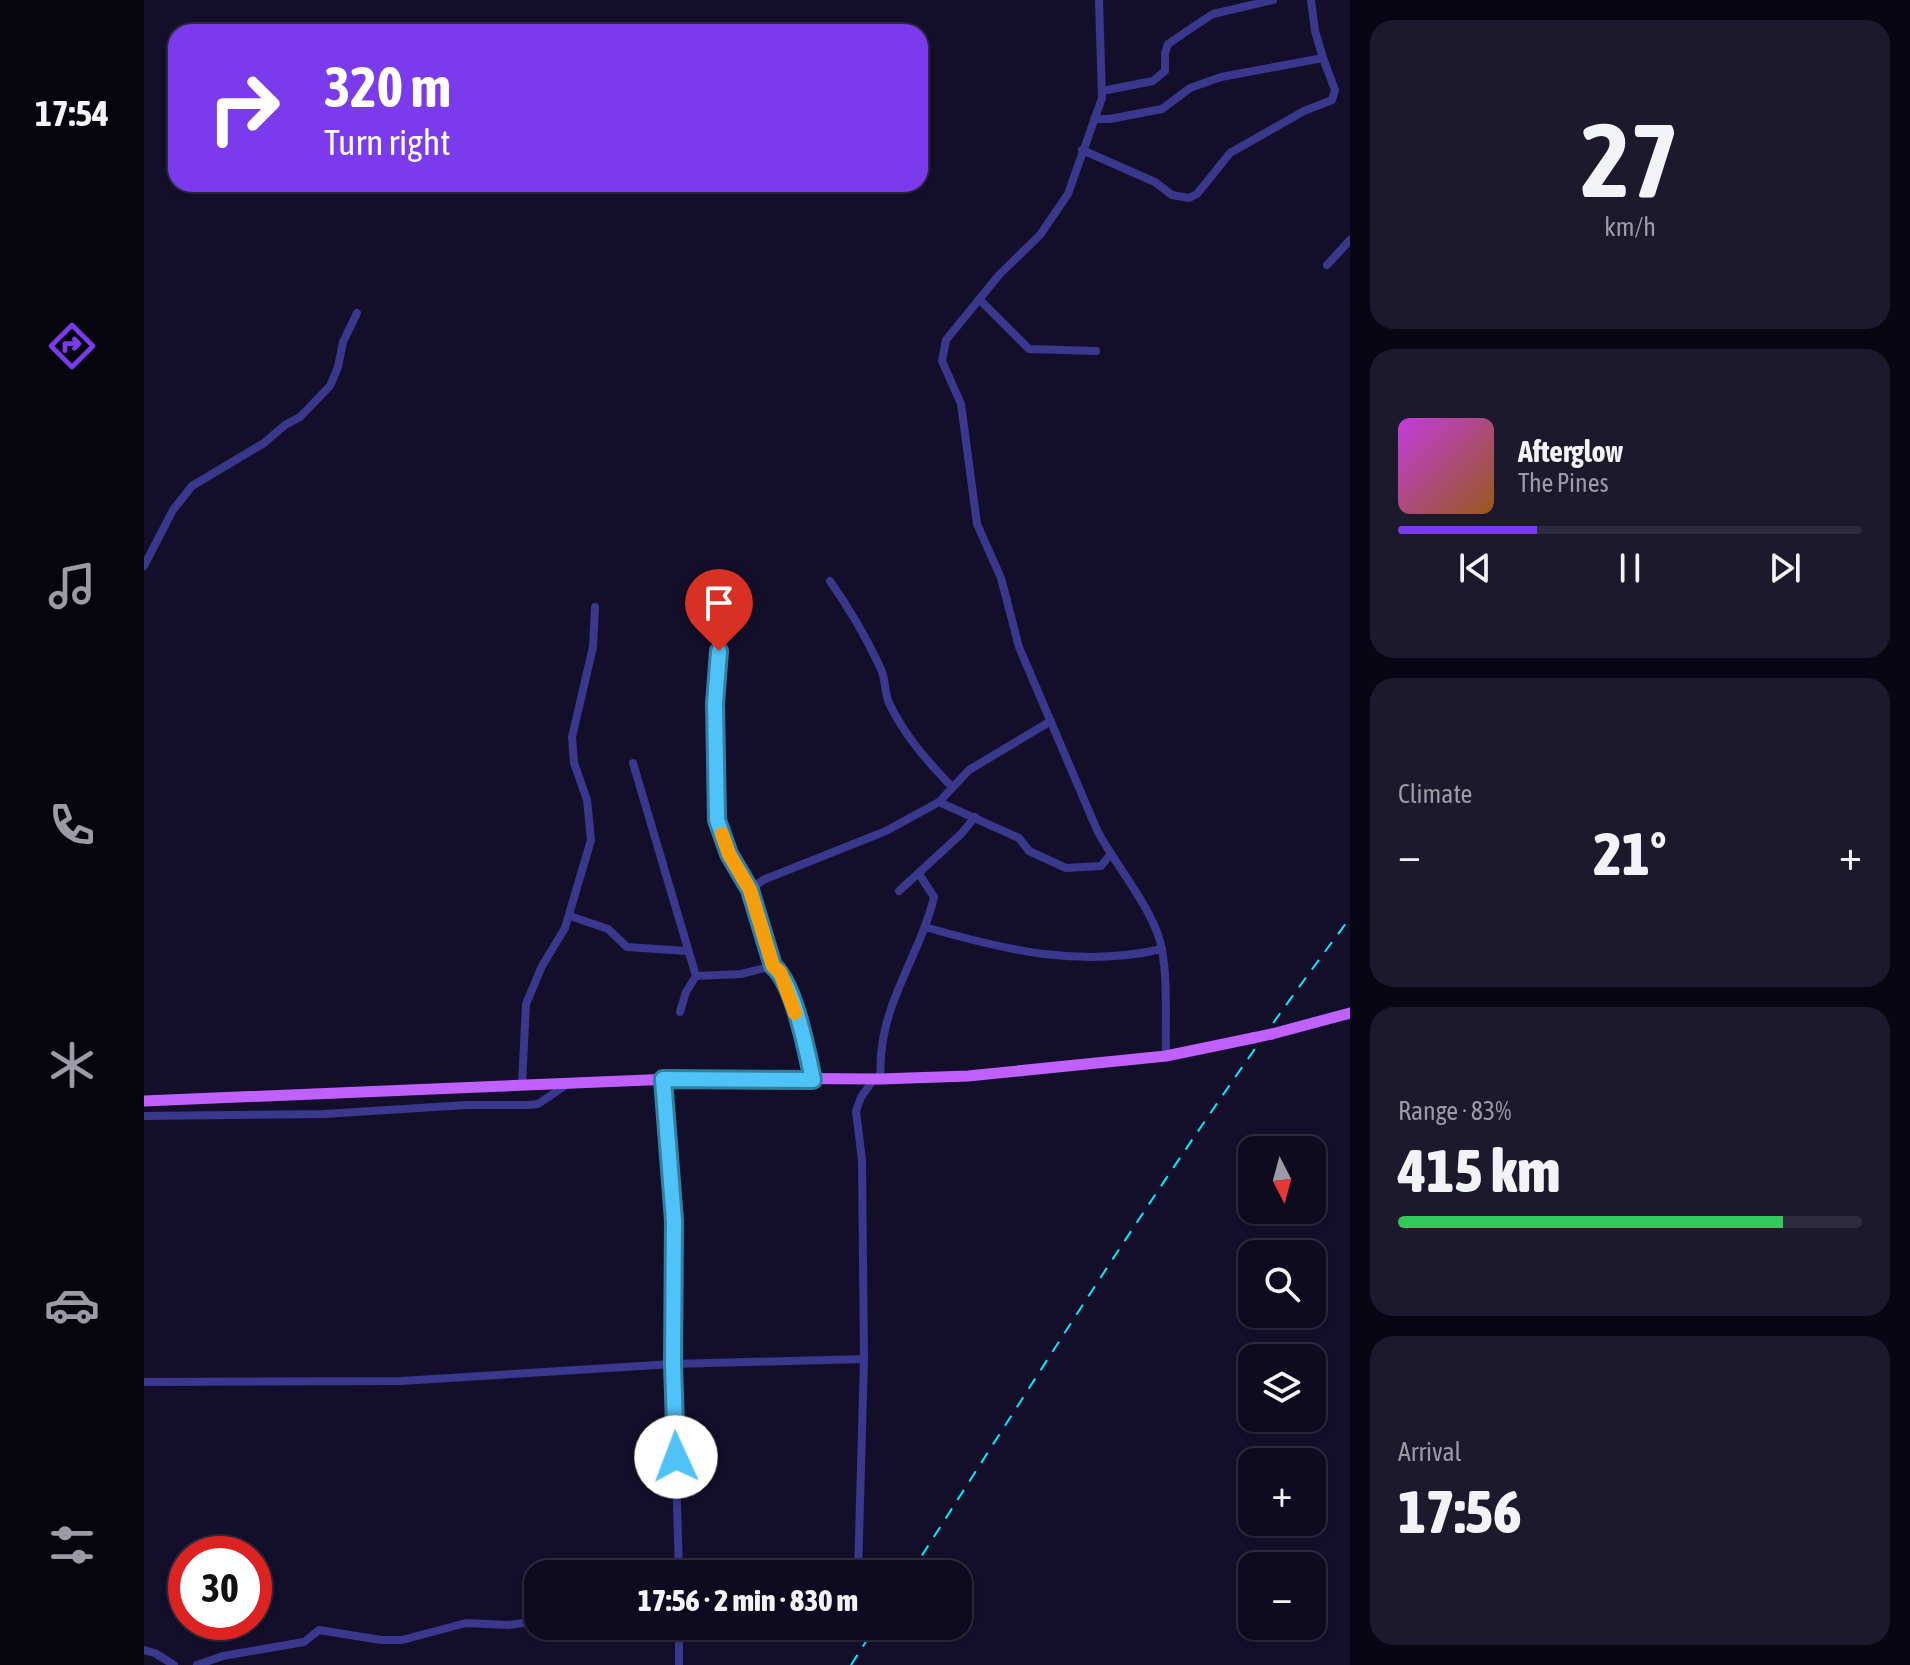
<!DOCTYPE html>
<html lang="en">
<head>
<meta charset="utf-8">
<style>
  body { margin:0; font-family:"Asap Condensed",sans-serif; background:#1c192d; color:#f1f3f6; height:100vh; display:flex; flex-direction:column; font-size:30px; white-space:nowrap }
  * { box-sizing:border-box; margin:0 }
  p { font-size:26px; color:#9b9ba5 }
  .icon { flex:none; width:44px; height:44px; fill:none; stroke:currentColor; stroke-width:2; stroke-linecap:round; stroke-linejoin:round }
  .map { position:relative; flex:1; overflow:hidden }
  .details { display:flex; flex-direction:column; gap:20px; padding:20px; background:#080612; width:560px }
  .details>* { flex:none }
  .banner { position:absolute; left:24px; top:24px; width:760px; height:168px; border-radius:24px; box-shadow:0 2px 6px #0004,0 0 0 2px #2e2b3e; background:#7c3aed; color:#fff; overflow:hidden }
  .needle { width:52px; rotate:174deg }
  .controls { position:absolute; left:1094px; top:1136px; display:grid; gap:16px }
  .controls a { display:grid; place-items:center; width:88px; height:88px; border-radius:16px; background:#0e0b20; box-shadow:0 2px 6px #0004,0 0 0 2px #2e2b3e; font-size:40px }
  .speed { position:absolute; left:24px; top:1536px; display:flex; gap:16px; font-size:40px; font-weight:700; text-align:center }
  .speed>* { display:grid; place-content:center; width:104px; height:104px; border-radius:50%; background:#0e0b20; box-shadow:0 2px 6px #0004,0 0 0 2px #2e2b3e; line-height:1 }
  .speed .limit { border:12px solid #d22; background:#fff; color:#111 }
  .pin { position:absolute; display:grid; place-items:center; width:68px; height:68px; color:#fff; margin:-82px -34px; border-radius:50% 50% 50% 0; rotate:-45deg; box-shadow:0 0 8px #0007 }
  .pin .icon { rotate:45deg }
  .me { position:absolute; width:88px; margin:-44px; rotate:358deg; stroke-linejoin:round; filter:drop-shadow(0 0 6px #0008) }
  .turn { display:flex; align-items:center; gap:28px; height:168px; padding:0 24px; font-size:36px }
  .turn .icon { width:104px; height:104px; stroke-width:2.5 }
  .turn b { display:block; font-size:56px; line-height:68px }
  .big { font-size:60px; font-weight:800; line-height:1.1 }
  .details .card { flex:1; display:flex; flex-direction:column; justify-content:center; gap:12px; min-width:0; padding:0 28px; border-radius:24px; background:#1c192d }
  .details .dial { align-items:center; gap:0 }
  .dial b { font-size:104px; line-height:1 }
  .song { display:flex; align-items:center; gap:24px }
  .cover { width:96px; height:96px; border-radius:12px; background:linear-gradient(135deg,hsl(290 70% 55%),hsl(30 70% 35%)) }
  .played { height:8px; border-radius:4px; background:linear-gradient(90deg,#7c3aed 30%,#2e2b3e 30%) }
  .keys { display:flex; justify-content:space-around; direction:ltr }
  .heat { display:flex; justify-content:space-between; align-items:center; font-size:44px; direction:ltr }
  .charge { height:12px; border-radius:6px; background:linear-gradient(90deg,#34c759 83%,#2e2b3e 0) }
  .trip { position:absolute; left:380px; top:1560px; width:448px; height:80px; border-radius:24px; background:#0e0b20; box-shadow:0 2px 6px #0004,0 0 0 2px #2e2b3e; font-weight:800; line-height:80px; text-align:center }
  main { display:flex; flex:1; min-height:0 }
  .tab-bar { display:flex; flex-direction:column; width:144px; justify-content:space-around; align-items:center; background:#06040d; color:#9b9ba5 }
  .tab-bar .icon { width:56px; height:56px }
  .tab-bar .active { color:#7c3aed }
  .tab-bar b { font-size:36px; color:#f1f3f6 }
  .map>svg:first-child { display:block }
</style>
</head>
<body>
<main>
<nav class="tab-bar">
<b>17:54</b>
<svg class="icon active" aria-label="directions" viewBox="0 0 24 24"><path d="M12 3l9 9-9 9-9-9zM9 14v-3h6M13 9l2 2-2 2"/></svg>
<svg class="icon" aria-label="music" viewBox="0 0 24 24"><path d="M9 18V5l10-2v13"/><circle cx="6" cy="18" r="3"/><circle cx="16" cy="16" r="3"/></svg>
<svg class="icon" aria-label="phone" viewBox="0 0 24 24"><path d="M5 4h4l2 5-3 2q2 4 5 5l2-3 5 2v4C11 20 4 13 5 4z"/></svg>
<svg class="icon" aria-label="climate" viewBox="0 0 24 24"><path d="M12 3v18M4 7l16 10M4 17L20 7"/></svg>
<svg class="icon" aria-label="car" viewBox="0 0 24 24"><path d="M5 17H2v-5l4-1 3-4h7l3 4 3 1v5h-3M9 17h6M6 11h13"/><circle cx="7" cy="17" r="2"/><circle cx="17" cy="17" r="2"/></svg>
<svg class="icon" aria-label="filters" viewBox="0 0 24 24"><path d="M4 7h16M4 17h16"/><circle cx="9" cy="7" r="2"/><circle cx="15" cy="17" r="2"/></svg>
</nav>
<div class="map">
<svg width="1206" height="1665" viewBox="0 0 1206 1665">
  <rect width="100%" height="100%" fill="#130f2b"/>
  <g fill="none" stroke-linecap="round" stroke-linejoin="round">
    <!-- minor -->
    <g stroke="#39388c" stroke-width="8">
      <path d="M955 0 958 98 924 194 896 235 855 275 802 340 798 361 817 404 833 524 857 578 875 647 953 830C971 865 1012 912 1018 950 1024 983 1021 1023 1022 1056"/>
      <polyline points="1167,0 1171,31 1179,58"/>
      <polyline points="958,91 1009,81 1021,71 1021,53 1024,44 1058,21 1069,14 1129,0"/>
      <polyline points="938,150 1011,182 1028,195 1045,198 1053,194 1086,153 1160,111 1188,100 1191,90 1179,58 1077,77 1046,88 1018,109 966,119 950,119"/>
      <polyline points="1183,265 1206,240"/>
      <polyline points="835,299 885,349 952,351"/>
      <polyline points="0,566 29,510 48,486 120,443 141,425 156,417 186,386 194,367 199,342 213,313"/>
      <path d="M686 581C705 608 722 637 736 667 742 678 740 691 745 703 760 735 784 762 808 787"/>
      <path d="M580 593 571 703 573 820 585 854 606 890 629 966C650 983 663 1052 669 1080"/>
      <polyline points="489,763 552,976 542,992 536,1012"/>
      <polyline points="795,802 875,838 885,851 922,868 957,866 966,855"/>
      <polyline points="606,890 619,880 742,831 795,802 825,770 907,721"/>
      <polyline points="755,891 817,834 831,817"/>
      <polyline points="426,916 464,929 483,947 543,951"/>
      <path d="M781 927C861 950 935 968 1018 949"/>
      <polyline points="552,976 597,974 629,966"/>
      <polyline points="519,1079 530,1221 529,1364 535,1574"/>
      <path d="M736 1079C737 1069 736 1058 738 1047 744 995 778 948 790 897L775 874"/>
      <polyline points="378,1084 382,1004 398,966 421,928 447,840 443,800 430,763 428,737 449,647 451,607"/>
      <polyline points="0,1116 180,1114 323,1105 384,1105 394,1104 425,1083"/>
      <polyline points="0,1382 257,1381 529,1364 720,1359"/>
      <polyline points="714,1574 720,1359 718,1160 712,1111 717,1097 730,1079"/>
      <polyline points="463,1626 535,1635"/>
      <polyline points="0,1650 11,1653 30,1665"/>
      <polyline points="53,1665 79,1656 160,1642 175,1630 237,1640 258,1640 322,1623 364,1625 394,1621"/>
      <polyline points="535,1665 535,1626"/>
    </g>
    <!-- major -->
    <g stroke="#c060ff" stroke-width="11">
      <polyline points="1128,1034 1206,1013"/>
      <polyline points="0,1101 552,1078 736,1079 824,1076 1022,1056 1109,1038"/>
    </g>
    <!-- rail -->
    <g stroke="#05ecff" stroke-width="2" stroke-dasharray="12 10" stroke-linecap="butt">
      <path d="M766 1574C908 1353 1048 1128 1206 918"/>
      <polyline points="707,1665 732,1626"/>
    </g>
    <!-- major-bridge -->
    <polyline stroke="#c060ff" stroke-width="11" points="1109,1038 1128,1034"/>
  </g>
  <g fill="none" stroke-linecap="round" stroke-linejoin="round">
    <defs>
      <path id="route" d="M532 1457 529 1364 530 1221 519 1079 669 1080C663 1052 650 983 629 966L606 890 585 854 573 820 571 703 575 651"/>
    </defs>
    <!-- route casing -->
    <use href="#route" stroke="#337fa1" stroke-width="20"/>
    <!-- route -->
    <use href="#route" stroke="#4fc3f7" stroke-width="14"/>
    <!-- slow -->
    <polyline stroke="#f59e0b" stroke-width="14" points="578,834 585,854 606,890 629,966 636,972 651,1013"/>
  </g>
</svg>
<div class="controls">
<a><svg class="needle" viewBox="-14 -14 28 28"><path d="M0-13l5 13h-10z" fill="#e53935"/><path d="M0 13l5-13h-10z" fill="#9b9ba5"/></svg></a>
<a><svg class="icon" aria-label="search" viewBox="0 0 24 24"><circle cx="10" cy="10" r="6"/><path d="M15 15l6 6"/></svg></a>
<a><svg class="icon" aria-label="layers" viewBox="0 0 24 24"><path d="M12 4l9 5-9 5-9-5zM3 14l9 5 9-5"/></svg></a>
<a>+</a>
<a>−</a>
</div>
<div class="speed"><div class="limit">30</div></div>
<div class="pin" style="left:575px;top:651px;background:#d93025"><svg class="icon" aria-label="arrive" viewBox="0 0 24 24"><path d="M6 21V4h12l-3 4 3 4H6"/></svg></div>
<svg class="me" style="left:532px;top:1457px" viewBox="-20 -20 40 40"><circle r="19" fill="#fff"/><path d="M0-13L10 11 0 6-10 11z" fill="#4fc3f7"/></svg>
<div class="trip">17:56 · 2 min · 830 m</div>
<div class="banner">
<div class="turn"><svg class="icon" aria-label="right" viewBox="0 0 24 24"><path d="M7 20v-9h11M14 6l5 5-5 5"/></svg><div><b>320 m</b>Turn right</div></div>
</div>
</div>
<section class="details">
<div class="card dial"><b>27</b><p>km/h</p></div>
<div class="card">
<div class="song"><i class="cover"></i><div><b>Afterglow</b><p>The Pines</p></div></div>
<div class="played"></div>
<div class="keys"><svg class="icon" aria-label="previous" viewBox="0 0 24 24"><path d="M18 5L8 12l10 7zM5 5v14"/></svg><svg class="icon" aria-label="pause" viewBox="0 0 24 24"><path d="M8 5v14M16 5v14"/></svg><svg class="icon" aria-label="next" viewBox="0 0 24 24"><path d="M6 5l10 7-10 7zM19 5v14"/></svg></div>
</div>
<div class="card"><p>Climate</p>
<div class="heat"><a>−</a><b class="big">21°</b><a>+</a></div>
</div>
<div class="card"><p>Range · 83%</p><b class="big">415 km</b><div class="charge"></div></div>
<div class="card"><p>Arrival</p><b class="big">17:56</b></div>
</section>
</main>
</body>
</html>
